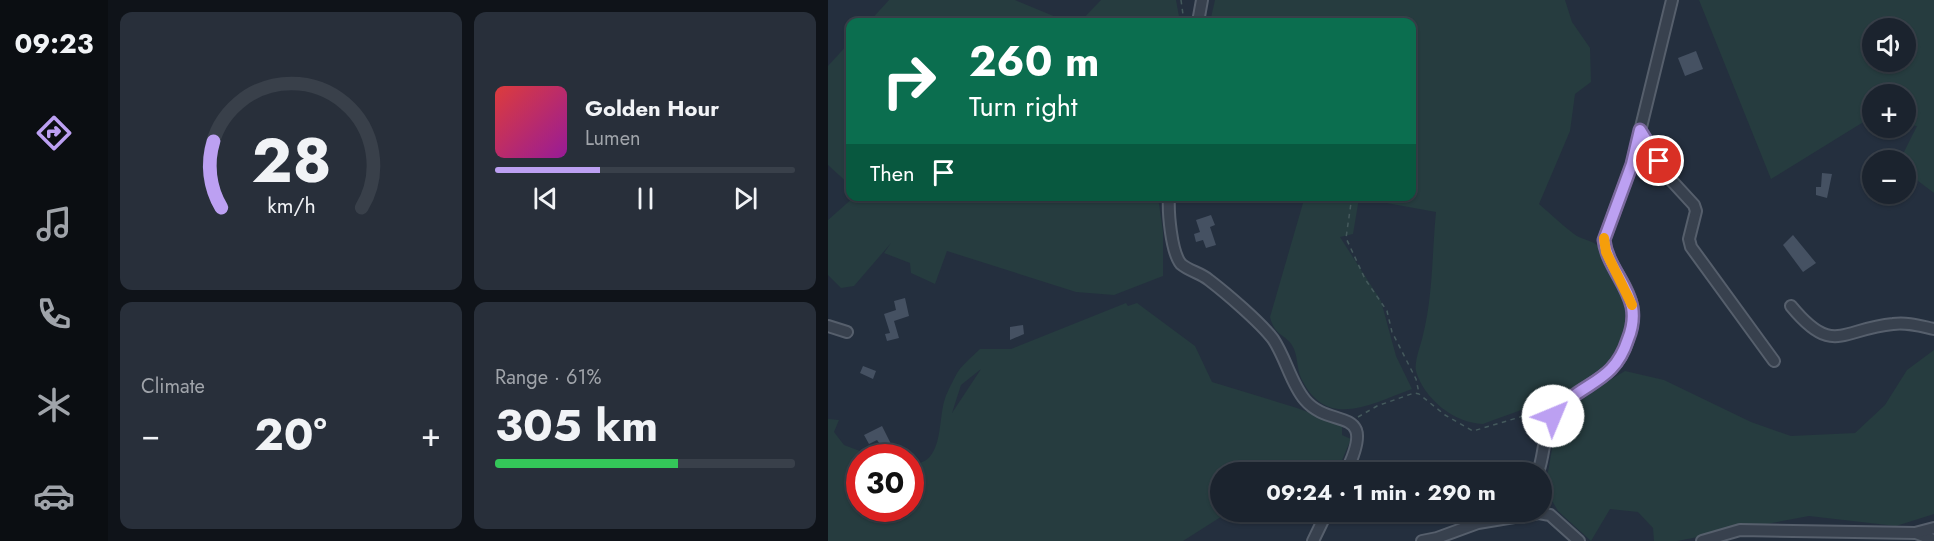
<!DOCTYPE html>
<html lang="en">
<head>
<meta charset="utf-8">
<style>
  body { margin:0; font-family:Jost,sans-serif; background:#282f3a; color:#f1f3f6; height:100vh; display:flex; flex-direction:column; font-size:22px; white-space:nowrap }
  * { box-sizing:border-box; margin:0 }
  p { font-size:20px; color:#a0a4aa }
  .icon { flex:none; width:33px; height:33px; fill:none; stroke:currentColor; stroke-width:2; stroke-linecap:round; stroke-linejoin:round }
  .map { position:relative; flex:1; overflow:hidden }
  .panel { display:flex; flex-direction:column; gap:12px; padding:12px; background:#0f1319; width:720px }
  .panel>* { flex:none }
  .hud { position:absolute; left:18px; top:18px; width:570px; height:183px; border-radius:12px; box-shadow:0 2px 4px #0004,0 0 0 2px #39404a; background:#0b6e4f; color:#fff; overflow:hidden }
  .controls { position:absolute; left:1034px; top:18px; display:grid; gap:12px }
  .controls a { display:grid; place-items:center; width:54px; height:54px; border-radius:50%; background:#1b232e; box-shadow:0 2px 4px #0004,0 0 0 2px #39404a; font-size:30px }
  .speed { position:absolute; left:18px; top:444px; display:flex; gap:12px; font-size:30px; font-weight:700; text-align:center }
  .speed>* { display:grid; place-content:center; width:78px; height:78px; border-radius:50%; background:#1b232e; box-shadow:0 2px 4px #0004,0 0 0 2px #39404a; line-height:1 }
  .speed .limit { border:9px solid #d22; background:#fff; color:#111 }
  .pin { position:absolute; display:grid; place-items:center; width:51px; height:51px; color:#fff; margin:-26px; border:3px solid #fff; border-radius:50%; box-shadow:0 2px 6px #0007 }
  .me { position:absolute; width:66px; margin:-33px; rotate:45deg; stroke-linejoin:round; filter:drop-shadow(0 0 4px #0008) }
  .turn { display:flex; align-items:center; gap:21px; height:126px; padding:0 24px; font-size:27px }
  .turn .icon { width:78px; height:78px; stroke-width:2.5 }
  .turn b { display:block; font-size:42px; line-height:51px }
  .then { display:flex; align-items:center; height:57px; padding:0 24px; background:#0003; gap:12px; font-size:22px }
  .big { font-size:45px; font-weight:700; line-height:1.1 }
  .panel .widget { flex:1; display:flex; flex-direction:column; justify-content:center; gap:9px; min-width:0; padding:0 21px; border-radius:12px; background:#282f3a }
  .panel .dial { align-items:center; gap:0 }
  .dial svg { height:156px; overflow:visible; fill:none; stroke:#39404a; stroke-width:7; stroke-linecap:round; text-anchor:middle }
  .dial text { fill:#f1f3f6; stroke:none }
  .song { display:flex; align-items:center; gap:18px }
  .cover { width:72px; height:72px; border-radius:9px; background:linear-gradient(135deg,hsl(0 70% 55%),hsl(300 70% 35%)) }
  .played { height:6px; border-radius:3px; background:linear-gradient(90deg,#bca0f2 35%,#39404a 35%) }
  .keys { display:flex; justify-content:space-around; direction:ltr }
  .heat { display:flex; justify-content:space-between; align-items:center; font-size:33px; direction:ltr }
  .charge { height:9px; border-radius:4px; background:linear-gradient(90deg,#34c759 61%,#39404a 0) }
  .panel .tiles { flex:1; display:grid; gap:12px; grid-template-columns:repeat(2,1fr) }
  .trip { position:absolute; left:382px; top:462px; width:342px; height:60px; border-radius:30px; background:#1b232e; box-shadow:0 2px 4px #0004,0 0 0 2px #39404a; font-weight:700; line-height:60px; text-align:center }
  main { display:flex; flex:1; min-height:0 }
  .tab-bar { display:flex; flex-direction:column; width:108px; justify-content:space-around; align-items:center; background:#0b0e12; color:#a0a4aa }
  .tab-bar .icon { width:42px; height:42px }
  .tab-bar .selected { color:#bca0f2 }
  .tab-bar b { font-size:27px; color:#f1f3f6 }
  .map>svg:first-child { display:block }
</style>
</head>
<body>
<main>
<nav class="tab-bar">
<b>09:23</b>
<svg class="icon selected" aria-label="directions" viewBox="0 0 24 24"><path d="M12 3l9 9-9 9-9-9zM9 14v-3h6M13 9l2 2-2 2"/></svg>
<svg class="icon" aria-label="music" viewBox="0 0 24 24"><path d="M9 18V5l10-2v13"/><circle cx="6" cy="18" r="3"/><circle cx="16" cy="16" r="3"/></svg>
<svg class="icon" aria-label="phone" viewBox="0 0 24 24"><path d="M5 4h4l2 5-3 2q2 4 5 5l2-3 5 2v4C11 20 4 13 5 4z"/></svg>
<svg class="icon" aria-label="climate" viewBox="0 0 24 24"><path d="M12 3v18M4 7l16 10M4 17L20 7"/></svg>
<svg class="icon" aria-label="car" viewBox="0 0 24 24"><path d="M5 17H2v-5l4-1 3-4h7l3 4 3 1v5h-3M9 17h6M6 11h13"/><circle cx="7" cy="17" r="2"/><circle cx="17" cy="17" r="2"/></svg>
</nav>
<section class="panel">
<div class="tiles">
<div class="widget dial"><svg viewBox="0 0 100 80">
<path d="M14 69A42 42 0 1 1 86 69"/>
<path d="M14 69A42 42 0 0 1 10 35" stroke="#bca0f2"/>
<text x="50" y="56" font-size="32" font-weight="700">28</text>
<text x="50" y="72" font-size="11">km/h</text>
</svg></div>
<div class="widget">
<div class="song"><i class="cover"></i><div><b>Golden Hour</b><p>Lumen</p></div></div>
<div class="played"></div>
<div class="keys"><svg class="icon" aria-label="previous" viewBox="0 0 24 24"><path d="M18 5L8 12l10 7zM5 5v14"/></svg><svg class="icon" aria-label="pause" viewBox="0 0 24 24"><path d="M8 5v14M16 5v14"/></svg><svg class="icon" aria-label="next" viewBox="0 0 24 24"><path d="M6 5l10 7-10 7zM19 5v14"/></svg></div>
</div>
<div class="widget"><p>Climate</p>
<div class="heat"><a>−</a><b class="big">20°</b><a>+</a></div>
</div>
<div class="widget"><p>Range · 61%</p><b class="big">305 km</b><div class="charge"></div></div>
</div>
</section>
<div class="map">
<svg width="1106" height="541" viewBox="0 0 1106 541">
  <rect width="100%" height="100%" fill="#242f3e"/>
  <!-- green -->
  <g fill="#263c3f" fill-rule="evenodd">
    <polygon points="61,0 187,0 240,22 41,22"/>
    <polygon points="273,0 348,0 352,22 252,22"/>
    <path d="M387 0H737L744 22 762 48 763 82 747 94 742 131 711 204C723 214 734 225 746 234 752 239 764 240 770 246 778 255 783 272 789 283 834 373 715 400 655 424 626 423 596 399 588 371 586 361 593 345 595 335 605 296 604 252 608 212L531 198 525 234 512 237 553 301 568 356 584 389C544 403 500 431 474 380 469 371 470 359 466 349 460 334 447 338 442 317L475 203 471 197 584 196V22H382Z"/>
    <path d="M871 0H1106V193L1077 171V160H1072L1089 126 1077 125V94H1044V122L1037 121 943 179ZM1044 28H1077V62H1044Z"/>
    <polygon points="22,42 22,185 0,165 0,66"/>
    <polygon points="26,197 330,197 335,232 335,276 286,295 248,292 119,251 107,284 83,273 82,263 56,253 63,243 26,286 13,288 0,275 0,220"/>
    <path d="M298 303 300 306 309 303 367 346 384 382 469 408 514 425V435L523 439 509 472H393V512H433L399 513 355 541H0V419L11 420 6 432 16 445 48 457 32 458V508H82L83 464C115 465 110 424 116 402 118 394 123 385 127 377 132 366 144 357 152 349H183ZM153 369 124 413 133 385Z"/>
    <polygon points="1106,350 1106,514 1068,526 981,516 849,541 826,541 825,528 810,512 782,509 763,541 730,511 717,489 727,432 750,399 797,371 836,380 923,422 963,436 1027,433 1057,405 1079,370"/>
  </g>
  <!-- building -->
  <g fill="#455162">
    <polygon points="868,51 875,69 857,76 850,58"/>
    <polygon points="994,173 1004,174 999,198 988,195 988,187 993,187"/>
    <polygon points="383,215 387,225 382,227 388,245 378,248 375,240 368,242 366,234 372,232 368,220"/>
    <polygon points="965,235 988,263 975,272 955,245"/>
    <polygon points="77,298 81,316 66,321 71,338 59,341 57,334 62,333 56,314 68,310 66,301"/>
    <polygon points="195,325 196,334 182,340 182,327"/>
    <polygon points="35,366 48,371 45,379 32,373"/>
    <polygon points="54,426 67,452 60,455 49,440 41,444 36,435"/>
  </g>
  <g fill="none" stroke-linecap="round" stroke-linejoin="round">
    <defs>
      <g id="minor">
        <polyline points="370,22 374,0"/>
        <polyline points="812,130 843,180 866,205 868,211 861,239 863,247 946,361"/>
        <path d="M341 196C340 212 343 252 353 264 361 271 373 273 381 280 398 293 432 322 445 339 458 358 463 384 477 400 503 431 551 403 518 472"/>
        <path d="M963 306C1005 357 1013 329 1065 324 1079 322 1092 326 1106 329"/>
        <polyline points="0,326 19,332"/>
        <path d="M710 472C717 454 715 431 726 415 749 381 784 386 799 343 802 333 806 323 805 312 803 285 779 266 776 240L804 164 844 0"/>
        <polyline points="1088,533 1106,540"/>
        <polyline points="485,541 499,512"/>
        <polyline points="594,541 609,538 650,523 711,513 722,515 751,541"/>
        <polyline points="874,541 912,530 1087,533 1106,528"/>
      </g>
    </defs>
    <!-- minor casing -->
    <use href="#minor" stroke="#565f6c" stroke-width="14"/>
    <!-- path -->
    <g stroke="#44595c" stroke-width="1.5" stroke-dasharray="4.5 4.5" stroke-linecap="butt">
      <polyline points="353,0 356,22"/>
      <polyline points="524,196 518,238 537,279 559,311 564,332 588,379 591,393"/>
      <polyline points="530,417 549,406 586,393 591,394 617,415 645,431 709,412 716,413"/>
    </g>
    <!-- minor -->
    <use href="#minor" stroke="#38414e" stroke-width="10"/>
  </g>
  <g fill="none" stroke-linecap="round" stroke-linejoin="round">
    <defs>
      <path id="route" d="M725 416C753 380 785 386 800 339 804 329 806 318 804 307 799 283 779 265 776 240L804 164 812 130 831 161"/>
    </defs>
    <!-- route casing -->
    <use href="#route" stroke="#7a689d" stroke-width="15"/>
    <!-- route -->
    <use href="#route" stroke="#bca0f2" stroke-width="10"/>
    <!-- slow -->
    <polyline stroke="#f59e0b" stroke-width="10" points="776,238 778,252 804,305"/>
  </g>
</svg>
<div class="controls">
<a><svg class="icon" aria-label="sound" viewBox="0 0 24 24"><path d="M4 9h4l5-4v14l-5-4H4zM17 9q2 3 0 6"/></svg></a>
<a>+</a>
<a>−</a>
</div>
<div class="speed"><div class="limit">30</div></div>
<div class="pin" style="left:831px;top:161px;background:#d93025"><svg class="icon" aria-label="arrive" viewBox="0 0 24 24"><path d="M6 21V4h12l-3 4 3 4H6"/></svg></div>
<svg class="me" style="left:725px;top:416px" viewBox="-20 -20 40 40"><circle r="19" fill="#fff"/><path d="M0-13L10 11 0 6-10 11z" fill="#bca0f2"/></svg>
<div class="trip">09:24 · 1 min · 290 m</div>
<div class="hud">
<div class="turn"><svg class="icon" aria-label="right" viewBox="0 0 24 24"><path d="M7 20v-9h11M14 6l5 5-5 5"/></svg><div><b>260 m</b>Turn right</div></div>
<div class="then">Then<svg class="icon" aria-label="arrive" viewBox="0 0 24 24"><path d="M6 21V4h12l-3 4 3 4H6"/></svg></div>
</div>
</div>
</main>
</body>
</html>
